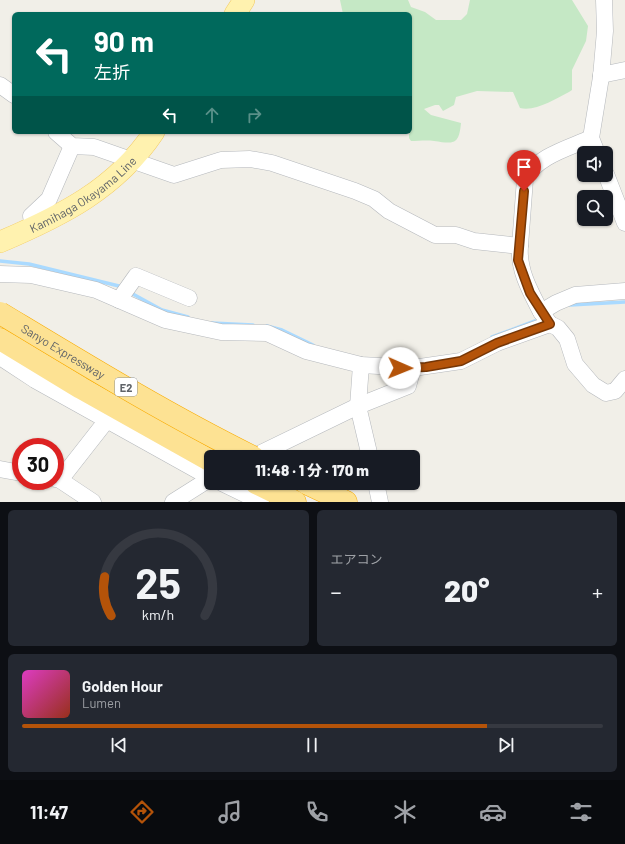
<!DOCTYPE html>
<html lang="ja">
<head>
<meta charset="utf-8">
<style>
  body { margin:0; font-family:Barlow,"Noto Sans JP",sans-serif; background:#242831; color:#f1f3f6; height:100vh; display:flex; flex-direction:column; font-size:15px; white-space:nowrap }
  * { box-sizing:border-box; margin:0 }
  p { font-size:13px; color:#9ea1a6 }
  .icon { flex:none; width:22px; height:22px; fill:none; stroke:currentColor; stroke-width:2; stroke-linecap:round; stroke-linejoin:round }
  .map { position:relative; height:502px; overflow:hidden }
  .drawer { display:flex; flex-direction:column; gap:8px; padding:8px; background:#0d0f14; flex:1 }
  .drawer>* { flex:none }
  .banner { position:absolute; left:12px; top:12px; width:400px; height:122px; border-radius:6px; box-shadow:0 1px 3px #0004; background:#00695c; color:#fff; overflow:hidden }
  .tools { position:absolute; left:577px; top:146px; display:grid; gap:8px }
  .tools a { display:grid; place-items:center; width:36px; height:36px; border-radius:6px; background:#171b24; box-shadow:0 1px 3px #0004; font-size:20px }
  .speed { position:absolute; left:12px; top:438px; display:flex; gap:8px; font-size:20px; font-weight:700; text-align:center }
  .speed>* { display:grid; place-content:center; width:52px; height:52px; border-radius:50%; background:#171b24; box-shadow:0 1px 3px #0004; line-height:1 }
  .speed .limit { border:6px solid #d22; background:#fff; color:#111 }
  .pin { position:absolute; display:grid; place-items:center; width:34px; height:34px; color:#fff; margin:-41px -17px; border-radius:50% 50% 50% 0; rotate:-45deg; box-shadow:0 0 4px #0007 }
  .pin .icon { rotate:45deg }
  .me { position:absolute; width:44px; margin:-22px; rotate:91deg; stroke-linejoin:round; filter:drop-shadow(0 0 3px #0008) }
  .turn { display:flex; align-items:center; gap:14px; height:84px; padding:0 16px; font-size:18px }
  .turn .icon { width:52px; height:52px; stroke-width:2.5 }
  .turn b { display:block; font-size:28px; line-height:34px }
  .lanes { display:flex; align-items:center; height:38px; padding:0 16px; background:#0003; justify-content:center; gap:20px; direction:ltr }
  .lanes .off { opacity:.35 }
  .big { font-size:30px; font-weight:800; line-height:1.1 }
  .drawer .card { flex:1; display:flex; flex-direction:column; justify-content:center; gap:6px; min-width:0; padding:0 14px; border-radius:6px; background:#242831 }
  .drawer .dial { align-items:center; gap:0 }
  .dial svg { height:104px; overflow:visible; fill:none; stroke:#363941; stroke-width:7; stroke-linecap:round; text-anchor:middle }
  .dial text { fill:#f1f3f6; stroke:none }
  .song { display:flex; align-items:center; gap:12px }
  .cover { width:48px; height:48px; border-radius:6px; background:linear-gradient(135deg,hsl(310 70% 55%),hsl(10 70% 35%)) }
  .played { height:4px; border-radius:2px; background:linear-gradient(90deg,#b45309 80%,#363941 80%) }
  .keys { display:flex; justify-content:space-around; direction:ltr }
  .heat { display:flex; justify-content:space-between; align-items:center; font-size:22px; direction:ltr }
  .drawer .tiles { flex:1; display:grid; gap:8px; grid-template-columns:1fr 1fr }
  .card:last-child { grid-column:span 2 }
  .trip { position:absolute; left:204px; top:450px; width:216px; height:40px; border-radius:6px; background:#171b24; box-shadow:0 1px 3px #0004; font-weight:800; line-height:40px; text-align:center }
  .menu { display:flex; height:64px; justify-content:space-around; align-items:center; background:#090b0e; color:#9ea1a6 }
  .menu .icon { width:28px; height:28px }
  .menu .current { color:#b45309 }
  .menu b { font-size:18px; color:#f1f3f6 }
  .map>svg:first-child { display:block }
</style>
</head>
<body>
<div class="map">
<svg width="625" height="502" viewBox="0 0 625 502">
  <rect width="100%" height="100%" fill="#f1efe8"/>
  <!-- green -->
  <path fill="#c5e8c5" d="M340 0H408L411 7 425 12 436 20H461L467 14 470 0H572L588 26 586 41 572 70V90L569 92C555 99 535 112 520 108L513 92 477 91 456 97 454 105 443 111 439 105H435L424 109 431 115 461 123C459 145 454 144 434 141 427 140 418 141 411 141L409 138 410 14H343Z"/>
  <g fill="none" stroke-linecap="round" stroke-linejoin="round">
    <!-- stream -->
    <g stroke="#aadaff" stroke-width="3.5">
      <polyline points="0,261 29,264 123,287"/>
      <polyline points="131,293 162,310 188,317"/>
      <polyline points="570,305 625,302"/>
      <polyline points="212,323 253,325"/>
      <polyline points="267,326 282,330 313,345"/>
      <polyline points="492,337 535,321"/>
    </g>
    <defs>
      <g id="minor">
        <polyline points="601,75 625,70"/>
        <polyline points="0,85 14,95"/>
        <path d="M56 132 72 146 94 147 174 175 221 160 250 159 272 163 355 191 374 199 389 211 435 235H456L474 241 520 246C518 270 530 291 541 312"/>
        <polyline points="597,153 591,138 601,77 605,31 604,0"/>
        <polyline points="606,174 625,223"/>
        <polyline points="33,228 31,216 49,199 72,146"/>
        <path d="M520 246 525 179C537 156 569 148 591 138"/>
        <polyline points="0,274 31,275 96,290 165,320 221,332 267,333 306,351 361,365 413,368 461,361 497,343 550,324"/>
        <polyline points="625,291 575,295 556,303 541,312 550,324 558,328 567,339 575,364 593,385 606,393 615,391 625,379"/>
        <polyline points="119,300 136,276 189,298"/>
        <polyline points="0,357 35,380 211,478"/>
        <polyline points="361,365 358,406 370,457"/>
        <polyline points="253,457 358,406 408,386 413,368"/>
        <polyline points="0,469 21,473"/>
        <polyline points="55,479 60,480 93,502"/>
        <polyline points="60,480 107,420"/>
        <polyline points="222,483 261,502"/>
        <polyline points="376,483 380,502"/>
        <polyline points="173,502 211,478"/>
      </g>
      <g id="major">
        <polyline points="235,14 244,0"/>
        <path id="s1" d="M0 242C61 216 116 189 154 132"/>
      </g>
      <g id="highway">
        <polyline points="0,339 81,388 211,461"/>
        <polyline points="256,483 295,502"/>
        <polyline points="306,483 346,502"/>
      </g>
    </defs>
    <!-- minor casing -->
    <use href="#minor" stroke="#b5b8bc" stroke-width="17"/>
    <!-- major casing -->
    <use href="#major" stroke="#f2c960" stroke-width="22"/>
    <!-- highway casing -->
    <use href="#highway" stroke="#f9ab00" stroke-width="23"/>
    <!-- minor -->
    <use href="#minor" stroke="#fff" stroke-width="16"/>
    <!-- major -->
    <use href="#major" stroke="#fff2af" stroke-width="21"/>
    <!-- highway -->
    <use href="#highway" stroke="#fde293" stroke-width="22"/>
    <defs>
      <g id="highway-bridge">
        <path id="s2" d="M0 313C83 363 166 414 253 457"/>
      </g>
    </defs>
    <!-- highway-bridge casing -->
    <use href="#highway-bridge" stroke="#f9ab00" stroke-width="23" stroke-linecap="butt"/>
    <!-- highway-bridge -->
    <use href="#highway-bridge" stroke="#fde293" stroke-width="22"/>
  </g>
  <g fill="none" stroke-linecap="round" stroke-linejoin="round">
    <defs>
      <polyline id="route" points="400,368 426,367 461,361 497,343 550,324 530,293 518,260 524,191"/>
    </defs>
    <!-- route casing -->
    <use href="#route" stroke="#753606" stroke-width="10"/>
    <!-- route -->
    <use href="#route" stroke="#b45309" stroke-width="7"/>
  </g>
  <g text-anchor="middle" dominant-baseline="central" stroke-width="4" stroke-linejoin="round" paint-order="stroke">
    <!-- shield labels -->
    <rect fill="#fff" stroke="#8f9295" stroke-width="1" x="115" y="378" width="22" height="18" rx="3"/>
    <g font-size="11" font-weight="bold" fill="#5f6368">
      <text x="126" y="387">E2</text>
    </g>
    <!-- street labels -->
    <g font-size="12" fill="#5f6368" stroke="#fff">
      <text stroke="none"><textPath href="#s1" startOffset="96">Kamihaga Okayama Line</textPath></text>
      <text stroke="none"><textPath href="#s2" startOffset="74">Sanyo Expressway</textPath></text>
    </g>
  </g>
</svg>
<div class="tools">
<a><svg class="icon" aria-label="sound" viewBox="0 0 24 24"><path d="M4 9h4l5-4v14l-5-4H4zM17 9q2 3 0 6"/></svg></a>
<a><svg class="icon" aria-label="search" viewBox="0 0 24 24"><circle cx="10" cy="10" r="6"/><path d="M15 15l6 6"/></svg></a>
</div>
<div class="speed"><div class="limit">30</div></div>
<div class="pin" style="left:524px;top:191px;background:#d93025"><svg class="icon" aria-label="arrive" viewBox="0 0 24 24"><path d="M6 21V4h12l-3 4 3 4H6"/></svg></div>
<svg class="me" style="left:400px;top:368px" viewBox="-20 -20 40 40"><circle r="19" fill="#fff"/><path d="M0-13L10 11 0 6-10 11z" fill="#b45309"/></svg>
<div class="trip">11:48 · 1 分 · 170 m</div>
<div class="banner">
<div class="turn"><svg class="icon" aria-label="left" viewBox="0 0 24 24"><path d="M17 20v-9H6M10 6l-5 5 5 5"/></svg><div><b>90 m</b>左折</div></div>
<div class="lanes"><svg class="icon" aria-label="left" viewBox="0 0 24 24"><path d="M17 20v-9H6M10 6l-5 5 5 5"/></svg><svg class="icon off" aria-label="ahead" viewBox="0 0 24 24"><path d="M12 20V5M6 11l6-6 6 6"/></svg><svg class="icon off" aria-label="right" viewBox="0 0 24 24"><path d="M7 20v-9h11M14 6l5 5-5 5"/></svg></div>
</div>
</div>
<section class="drawer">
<div class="tiles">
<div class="card dial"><svg viewBox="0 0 100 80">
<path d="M14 69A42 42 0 1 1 86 69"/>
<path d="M14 69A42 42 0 0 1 9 39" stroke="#b45309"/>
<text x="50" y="56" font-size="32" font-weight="700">25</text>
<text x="50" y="72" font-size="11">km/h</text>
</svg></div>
<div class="card"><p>エアコン</p>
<div class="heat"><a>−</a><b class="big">20°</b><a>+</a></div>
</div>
<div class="card">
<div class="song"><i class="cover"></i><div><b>Golden Hour</b><p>Lumen</p></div></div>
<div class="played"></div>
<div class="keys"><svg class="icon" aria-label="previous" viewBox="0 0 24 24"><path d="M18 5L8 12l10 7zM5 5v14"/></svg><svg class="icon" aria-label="pause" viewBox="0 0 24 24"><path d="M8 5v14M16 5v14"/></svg><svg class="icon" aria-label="next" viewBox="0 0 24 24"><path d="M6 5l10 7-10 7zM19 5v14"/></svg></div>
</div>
</div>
</section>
<nav class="menu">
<b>11:47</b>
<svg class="icon current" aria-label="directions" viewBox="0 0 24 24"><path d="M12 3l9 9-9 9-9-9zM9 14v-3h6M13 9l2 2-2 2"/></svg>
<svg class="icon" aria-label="music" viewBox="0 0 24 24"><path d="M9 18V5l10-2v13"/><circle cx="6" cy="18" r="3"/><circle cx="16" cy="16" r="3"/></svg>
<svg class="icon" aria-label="phone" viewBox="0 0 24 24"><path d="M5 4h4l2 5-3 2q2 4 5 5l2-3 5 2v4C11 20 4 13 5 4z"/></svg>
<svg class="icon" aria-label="climate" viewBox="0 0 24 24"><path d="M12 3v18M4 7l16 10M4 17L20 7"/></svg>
<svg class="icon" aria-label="car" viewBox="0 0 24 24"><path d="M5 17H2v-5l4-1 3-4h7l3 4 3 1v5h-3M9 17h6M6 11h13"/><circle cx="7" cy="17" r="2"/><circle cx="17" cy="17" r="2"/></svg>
<svg class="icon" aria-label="filters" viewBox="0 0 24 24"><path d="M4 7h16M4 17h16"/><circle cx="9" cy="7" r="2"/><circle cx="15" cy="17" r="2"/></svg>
</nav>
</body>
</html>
